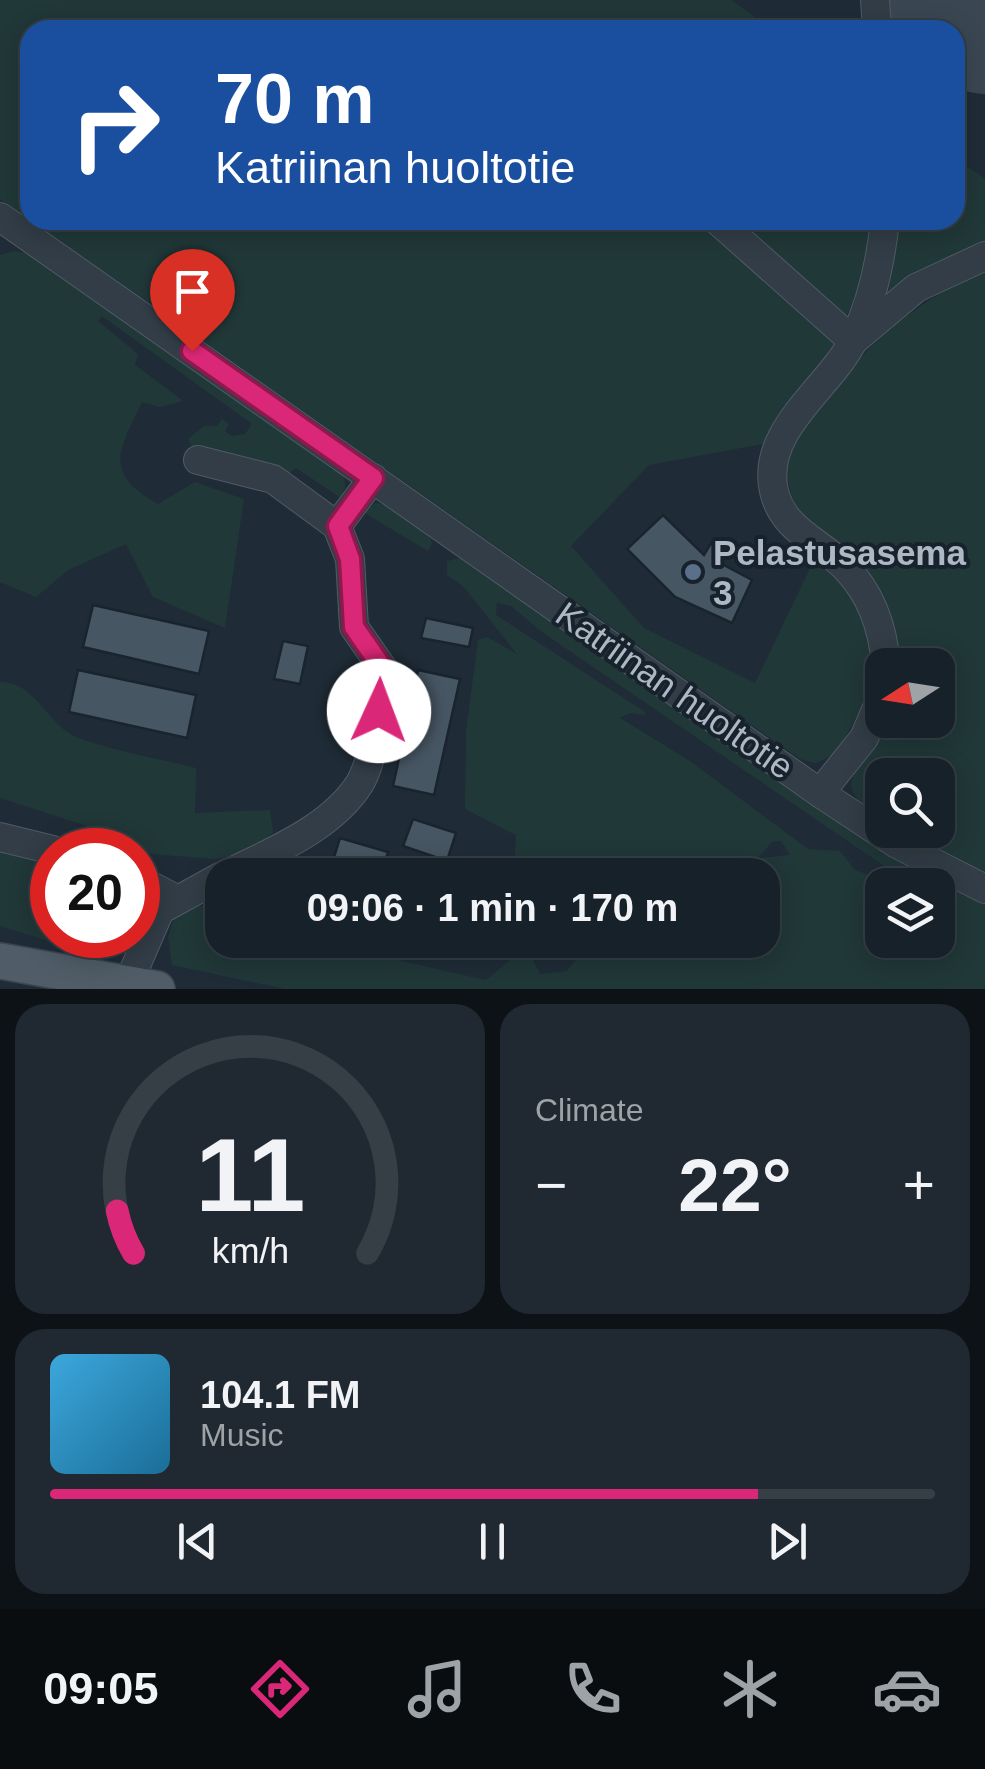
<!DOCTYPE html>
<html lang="en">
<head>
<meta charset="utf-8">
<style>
  body { margin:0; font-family:Helvetica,sans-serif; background:#202931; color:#f1f3f6; height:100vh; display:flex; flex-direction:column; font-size:38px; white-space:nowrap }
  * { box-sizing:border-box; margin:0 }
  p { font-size:32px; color:#9ea3a8 }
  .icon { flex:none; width:55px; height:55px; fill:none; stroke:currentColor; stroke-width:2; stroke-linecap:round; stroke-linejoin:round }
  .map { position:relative; height:989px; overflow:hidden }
  .panel { display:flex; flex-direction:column; gap:15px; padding:15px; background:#0d1217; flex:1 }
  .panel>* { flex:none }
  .top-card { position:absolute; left:20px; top:20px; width:945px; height:210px; border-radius:30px; box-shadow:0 5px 25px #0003,0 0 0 2px #363e46; background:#1a4fa0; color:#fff; overflow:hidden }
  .needle { width:65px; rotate:258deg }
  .fabs { position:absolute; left:865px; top:648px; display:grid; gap:20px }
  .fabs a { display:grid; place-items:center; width:90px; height:90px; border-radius:20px; background:#172129; box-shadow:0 5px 25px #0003,0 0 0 2px #363e46; font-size:50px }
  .speed { position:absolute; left:30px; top:828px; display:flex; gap:20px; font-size:50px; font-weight:700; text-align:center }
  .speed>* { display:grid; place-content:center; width:130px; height:130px; border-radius:50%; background:#172129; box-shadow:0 5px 25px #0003,0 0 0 2px #363e46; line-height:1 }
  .speed .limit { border:15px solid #d22; background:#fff; color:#111 }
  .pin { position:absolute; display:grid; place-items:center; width:85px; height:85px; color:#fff; margin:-102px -42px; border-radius:50% 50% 50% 0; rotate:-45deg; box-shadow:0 0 10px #0007 }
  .pin .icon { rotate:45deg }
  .me { position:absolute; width:110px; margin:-55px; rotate:2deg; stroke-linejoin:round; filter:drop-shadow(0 0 8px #0008) }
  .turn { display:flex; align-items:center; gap:35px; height:210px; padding:0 30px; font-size:45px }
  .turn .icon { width:130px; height:130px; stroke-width:2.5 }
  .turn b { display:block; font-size:70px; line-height:85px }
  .big { font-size:75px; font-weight:700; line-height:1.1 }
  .panel .widget { flex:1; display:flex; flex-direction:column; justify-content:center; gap:15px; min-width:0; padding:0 35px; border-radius:30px; background:#202931 }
  .panel .dial { align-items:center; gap:0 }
  .dial svg { height:260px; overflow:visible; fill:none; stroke:#363e46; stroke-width:7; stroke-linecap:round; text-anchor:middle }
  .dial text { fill:#f1f3f6; stroke:none }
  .song { display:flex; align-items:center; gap:30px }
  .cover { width:120px; height:120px; border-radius:15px; background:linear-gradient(135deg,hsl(200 70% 55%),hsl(200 70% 35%)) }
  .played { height:10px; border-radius:5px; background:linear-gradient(90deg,#db2777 80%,#363e46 80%) }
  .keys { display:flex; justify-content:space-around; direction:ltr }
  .heat { display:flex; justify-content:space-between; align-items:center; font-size:55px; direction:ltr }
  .panel .tiles { flex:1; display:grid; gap:15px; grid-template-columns:1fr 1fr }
  .widget:last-child { grid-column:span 2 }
  .trip { position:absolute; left:205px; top:858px; width:575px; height:100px; border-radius:30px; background:#172129; box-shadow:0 5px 25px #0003,0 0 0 2px #363e46; font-weight:700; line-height:100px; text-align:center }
  .menu { display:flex; height:160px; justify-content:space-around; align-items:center; background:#090d10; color:#9ea3a8 }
  .menu .icon { width:70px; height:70px }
  .menu .on { color:#db2777 }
  .menu b { font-size:45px; color:#f1f3f6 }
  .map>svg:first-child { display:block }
</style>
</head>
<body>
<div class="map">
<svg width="985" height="989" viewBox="0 0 985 989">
  <rect width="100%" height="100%" fill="#1f2c37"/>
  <!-- green -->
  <g fill="#213838" fill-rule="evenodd">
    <path d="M0 0H731L773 30H30V220H703L837 339 768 443 649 465 571 546 644 628 755 683 813 562C849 582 880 632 872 675 867 701 849 732 835 754L816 763 800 759 0 199Z"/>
    <polygon points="955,158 985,179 985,248 877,308 896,220 955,220"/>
    <polygon points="731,220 875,220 864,272 846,318"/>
    <path d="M14 251 30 254 344 469 345 487 341 498 296 468 286 476 194 451 188 439 204 426H217L222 419 229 424 225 431 232 436 245 434 252 424 102 316 98 321 138 354 135 365 183 401 159 407 142 402C119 451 102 473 158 504L195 482 244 499 225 628 153 597 126 544 68 570 36 597 0 582V255Z"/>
    <path d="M985 270V875L898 830H938V775H882V822C821 777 867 769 887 720H938V665H899L889 611 796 512 784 465C792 440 809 420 825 400 874 337 913 304 985 270Z"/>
    <path d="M375 503C394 504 426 524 432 543L428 551 363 512Z"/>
    <path d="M466 557 985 901V989H285L172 965 168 937 176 911 218 902 222 903V940H370L380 944 393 959 486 980 511 959 533 960 540 974 567 971 587 945 585 940H762V875H514L516 835 465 809 466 731 478 640 487 637 517 654 463 586 447 575V561ZM497 603 511 606 542 632 912 885H938V940H882V885H895L855 870 840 851 808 849 690 761 620 718 630 713 645 715V712L496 615ZM773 841H781L790 855 758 858Z"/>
    <path d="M0 682C31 681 45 716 67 732 90 747 167 760 196 768L195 813 270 810 273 832 251 853 214 859 151 854 103 831 0 798Z"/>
    <polygon points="0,849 52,862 52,935 118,935 97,956 0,926"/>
  </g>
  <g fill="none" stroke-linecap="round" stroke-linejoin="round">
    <!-- runway -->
    <polyline stroke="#3a4753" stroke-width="128" points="943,0 985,30"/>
  </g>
  <!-- building -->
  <g fill="#475663" stroke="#1a242e" stroke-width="2.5">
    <polygon points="663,515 704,555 711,543 724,553 720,563 752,580 732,623 675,597 627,549"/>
    <polygon points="93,605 209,631 199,674 83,647"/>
    <polygon points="426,618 473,628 469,647 421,638"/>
    <polygon points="283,641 308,646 300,684 274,679"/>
    <polygon points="78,670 196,695 187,738 69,712"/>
    <polygon points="418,670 460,679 434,795 393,786"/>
    <polygon points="413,819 456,833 447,861 403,846"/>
    <polygon points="340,838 388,852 381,875 359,875 331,867"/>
  </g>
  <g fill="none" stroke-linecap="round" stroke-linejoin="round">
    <defs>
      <g id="minor">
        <polyline points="875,0 877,30"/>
        <polyline points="0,217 820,793 897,844 985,889"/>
        <polyline points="717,220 853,341 916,288 985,256"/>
        <path d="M885 220C881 259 871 304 854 339 830 388 760 430 774 491 783 531 820 541 846 568 872 595 883 628 886 665"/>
        <path d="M198 460 273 479 337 526 350 559 354 627 388 676C381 705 374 759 360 783 331 829 271 852 225 875"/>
        <polyline points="337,526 373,478"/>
        <polyline points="820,793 864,738 882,696"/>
        <polyline points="0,837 53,850"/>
        <polyline points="138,879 176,899"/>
        <polyline points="128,984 160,910 222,876"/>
      </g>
      <polyline id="major" points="0,961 157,989"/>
    </defs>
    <!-- minor casing -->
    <use href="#minor" stroke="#505b65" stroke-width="30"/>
    <!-- major casing -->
    <use href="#major" stroke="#3c4651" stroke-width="38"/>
    <!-- minor -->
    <use href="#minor" stroke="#323d47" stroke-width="28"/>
    <!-- major -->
    <use href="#major" stroke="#505d68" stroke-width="35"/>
  </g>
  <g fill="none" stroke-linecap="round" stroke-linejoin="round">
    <defs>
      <polyline id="route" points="192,351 373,478 338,526 350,559 354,627 388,676 379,711"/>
    </defs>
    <!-- route casing -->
    <use href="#route" stroke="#8e194d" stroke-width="25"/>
    <!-- route -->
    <use href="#route" stroke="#db2777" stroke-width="18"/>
  </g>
  <!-- markers -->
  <circle fill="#5c6f8a" stroke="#18222c" stroke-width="4" cx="693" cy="572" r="10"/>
  <g text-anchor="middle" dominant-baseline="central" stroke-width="8" stroke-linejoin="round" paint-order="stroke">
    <!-- poi labels -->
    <g font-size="35" font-weight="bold" fill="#acb8c4" stroke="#18222c" text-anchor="start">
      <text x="713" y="552">Pelastusasema<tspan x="713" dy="40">3</tspan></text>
    </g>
    <!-- street labels -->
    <g font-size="35" fill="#acb8c4" stroke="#18222c">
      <text transform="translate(675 690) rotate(35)">Katriinan huoltotie</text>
    </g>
  </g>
</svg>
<div class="fabs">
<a><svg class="needle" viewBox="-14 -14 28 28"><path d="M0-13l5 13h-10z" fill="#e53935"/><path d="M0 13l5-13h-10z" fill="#9ea3a8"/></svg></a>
<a><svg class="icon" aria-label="search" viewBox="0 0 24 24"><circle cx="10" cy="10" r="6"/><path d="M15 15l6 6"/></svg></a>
<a><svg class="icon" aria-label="layers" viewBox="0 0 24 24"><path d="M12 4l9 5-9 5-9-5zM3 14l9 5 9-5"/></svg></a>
</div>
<div class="speed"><div class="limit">20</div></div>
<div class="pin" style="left:192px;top:351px;background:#d93025"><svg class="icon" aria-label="arrive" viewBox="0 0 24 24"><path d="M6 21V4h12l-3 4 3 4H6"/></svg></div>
<svg class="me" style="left:379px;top:711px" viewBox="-20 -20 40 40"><circle r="19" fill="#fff"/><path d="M0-13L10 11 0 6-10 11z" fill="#db2777"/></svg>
<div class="trip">09:06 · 1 min · 170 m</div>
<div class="top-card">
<div class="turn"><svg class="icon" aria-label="right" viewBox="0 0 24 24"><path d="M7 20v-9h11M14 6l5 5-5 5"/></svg><div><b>70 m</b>Katriinan huoltotie</div></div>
</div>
</div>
<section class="panel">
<div class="tiles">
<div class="widget dial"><svg viewBox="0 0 100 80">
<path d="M14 69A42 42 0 1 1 86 69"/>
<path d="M14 69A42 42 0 0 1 9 56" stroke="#db2777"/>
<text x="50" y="56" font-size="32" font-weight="700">11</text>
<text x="50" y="72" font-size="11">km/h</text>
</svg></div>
<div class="widget"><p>Climate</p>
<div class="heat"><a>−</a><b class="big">22°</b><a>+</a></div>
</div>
<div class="widget">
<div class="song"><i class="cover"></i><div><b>104.1 FM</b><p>Music</p></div></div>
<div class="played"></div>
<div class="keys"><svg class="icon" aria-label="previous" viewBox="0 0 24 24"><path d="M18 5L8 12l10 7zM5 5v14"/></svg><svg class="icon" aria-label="pause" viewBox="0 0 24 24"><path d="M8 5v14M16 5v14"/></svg><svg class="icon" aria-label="next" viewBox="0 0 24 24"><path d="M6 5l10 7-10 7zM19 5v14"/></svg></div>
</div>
</div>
</section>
<nav class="menu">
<b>09:05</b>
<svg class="icon on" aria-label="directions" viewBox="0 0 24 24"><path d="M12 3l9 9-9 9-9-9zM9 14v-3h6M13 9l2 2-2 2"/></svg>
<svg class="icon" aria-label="music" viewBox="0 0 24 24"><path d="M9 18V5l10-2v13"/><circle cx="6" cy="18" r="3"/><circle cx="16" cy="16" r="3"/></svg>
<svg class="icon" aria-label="phone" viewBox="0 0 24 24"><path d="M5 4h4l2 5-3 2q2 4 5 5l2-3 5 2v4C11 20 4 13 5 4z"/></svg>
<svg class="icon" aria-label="climate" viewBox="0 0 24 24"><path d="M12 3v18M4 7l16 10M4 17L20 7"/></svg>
<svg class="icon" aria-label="car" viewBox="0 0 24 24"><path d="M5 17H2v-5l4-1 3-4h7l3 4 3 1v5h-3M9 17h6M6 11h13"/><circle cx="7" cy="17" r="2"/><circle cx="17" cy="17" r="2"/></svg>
</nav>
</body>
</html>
